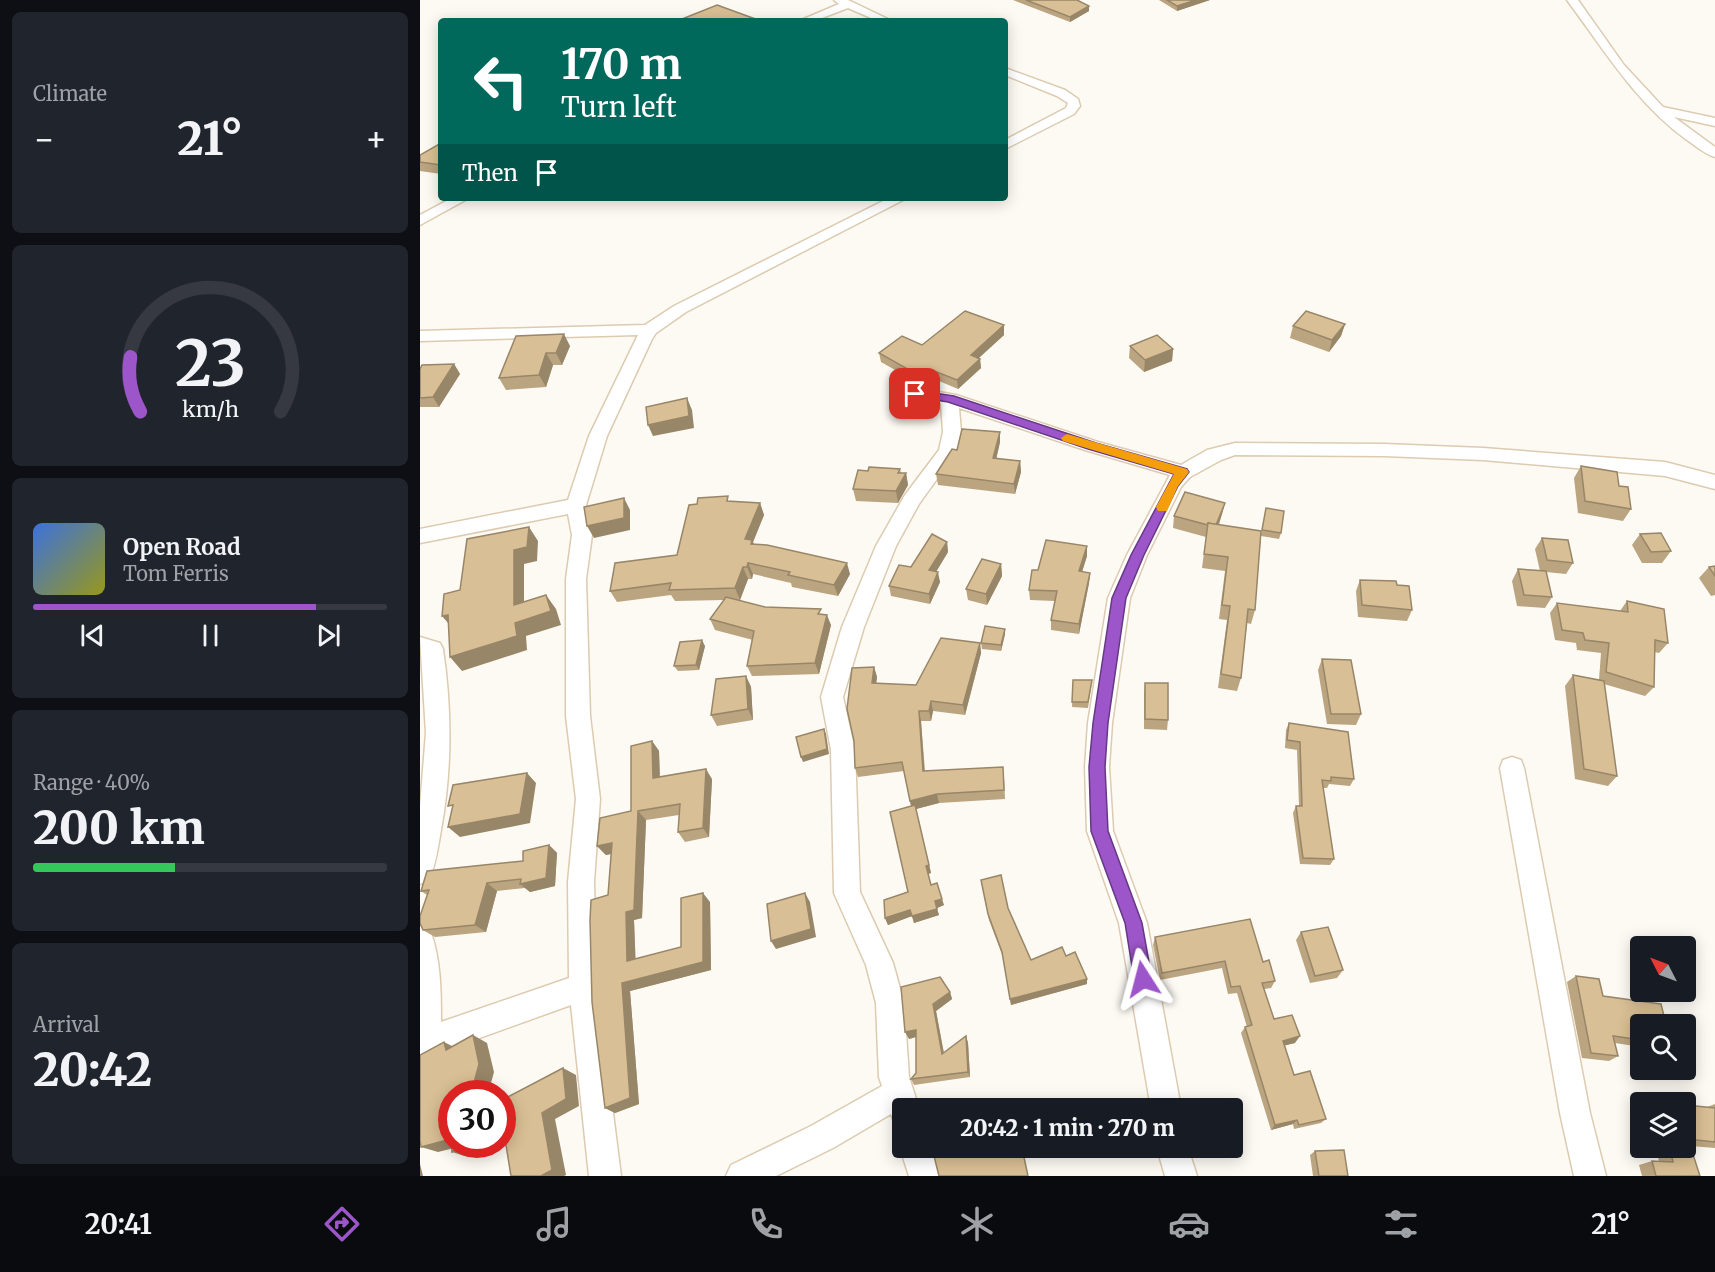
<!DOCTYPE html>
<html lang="en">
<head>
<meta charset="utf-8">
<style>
  body { margin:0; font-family:Merriweather,serif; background:#20242c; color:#f1f3f6; height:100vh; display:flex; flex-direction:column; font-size:22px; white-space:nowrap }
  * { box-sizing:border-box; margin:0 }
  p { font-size:20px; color:#9ea1a6 }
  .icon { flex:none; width:33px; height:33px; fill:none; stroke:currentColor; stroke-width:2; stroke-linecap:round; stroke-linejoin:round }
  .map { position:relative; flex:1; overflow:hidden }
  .details { display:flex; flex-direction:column; gap:12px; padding:12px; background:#0d0f14; width:420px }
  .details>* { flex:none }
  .hud { position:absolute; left:18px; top:18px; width:570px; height:183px; border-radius:6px; box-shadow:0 3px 15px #0003; background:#00695c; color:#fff; overflow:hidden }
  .needle { width:39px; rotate:312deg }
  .fabs { position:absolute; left:1210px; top:936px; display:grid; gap:12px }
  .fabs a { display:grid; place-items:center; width:66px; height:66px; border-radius:6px; background:#171b24; box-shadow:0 3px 15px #0003; font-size:30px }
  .speed { position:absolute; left:18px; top:1080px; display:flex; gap:12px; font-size:30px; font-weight:700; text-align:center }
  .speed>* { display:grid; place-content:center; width:78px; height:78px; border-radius:50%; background:#171b24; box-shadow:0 3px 15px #0003; line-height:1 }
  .speed .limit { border:9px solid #d22; background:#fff; color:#111 }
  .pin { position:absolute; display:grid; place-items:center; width:51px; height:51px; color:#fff; margin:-26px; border-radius:12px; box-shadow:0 3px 9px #0006 }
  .me { position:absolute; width:66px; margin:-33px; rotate:351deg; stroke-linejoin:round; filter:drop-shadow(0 0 4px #0008) }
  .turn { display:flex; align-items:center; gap:21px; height:126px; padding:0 24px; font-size:27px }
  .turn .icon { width:78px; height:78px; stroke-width:2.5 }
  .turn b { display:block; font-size:42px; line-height:51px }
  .then { display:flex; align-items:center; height:57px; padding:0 24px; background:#0003; gap:12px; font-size:22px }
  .big { font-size:45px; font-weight:800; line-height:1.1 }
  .details .card { flex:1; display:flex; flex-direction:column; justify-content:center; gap:9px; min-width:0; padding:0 21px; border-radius:9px; background:#20242c }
  .details .dial { align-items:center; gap:0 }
  .dial svg { height:156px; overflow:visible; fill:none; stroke:#363941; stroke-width:7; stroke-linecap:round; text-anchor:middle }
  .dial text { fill:#f1f3f6; stroke:none }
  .song { display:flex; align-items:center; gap:18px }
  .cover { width:72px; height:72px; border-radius:9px; background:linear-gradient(135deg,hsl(220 70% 55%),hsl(60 70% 35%)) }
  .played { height:6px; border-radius:3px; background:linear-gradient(90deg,#9d56c9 80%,#363941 80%) }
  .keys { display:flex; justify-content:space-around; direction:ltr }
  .heat { display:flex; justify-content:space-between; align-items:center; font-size:33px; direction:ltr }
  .charge { height:9px; border-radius:4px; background:linear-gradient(90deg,#34c759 40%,#363941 0) }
  .trip { position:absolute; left:472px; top:1098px; width:351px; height:60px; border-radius:6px; background:#171b24; box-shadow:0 3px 15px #0003; font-weight:800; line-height:60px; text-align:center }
  .tab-bar { display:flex; height:96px; justify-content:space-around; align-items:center; background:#090b0e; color:#9ea1a6 }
  .tab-bar .icon { width:42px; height:42px }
  .tab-bar .active { color:#9d56c9 }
  .tab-bar b { font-size:27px; color:#f1f3f6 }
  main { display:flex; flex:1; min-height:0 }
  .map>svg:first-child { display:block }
</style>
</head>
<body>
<main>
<section class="details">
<div class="card"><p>Climate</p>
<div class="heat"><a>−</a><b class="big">21°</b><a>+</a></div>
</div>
<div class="card dial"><svg viewBox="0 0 100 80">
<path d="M14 69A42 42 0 1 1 86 69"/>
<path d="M14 69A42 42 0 0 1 9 41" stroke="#9d56c9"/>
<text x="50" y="56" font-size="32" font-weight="700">23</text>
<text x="50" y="72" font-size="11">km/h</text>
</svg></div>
<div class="card">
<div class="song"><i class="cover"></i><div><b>Open Road</b><p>Tom Ferris</p></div></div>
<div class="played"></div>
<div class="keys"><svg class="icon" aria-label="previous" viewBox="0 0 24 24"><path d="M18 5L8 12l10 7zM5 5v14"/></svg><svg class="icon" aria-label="pause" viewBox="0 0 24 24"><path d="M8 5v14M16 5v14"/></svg><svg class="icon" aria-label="next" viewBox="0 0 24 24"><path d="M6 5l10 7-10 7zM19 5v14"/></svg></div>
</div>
<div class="card"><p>Range · 40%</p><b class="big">200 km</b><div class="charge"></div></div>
<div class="card"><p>Arrival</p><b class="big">20:42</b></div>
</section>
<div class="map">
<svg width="1295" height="1176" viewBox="0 0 1295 1176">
  <rect width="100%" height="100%" fill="#fdfaf4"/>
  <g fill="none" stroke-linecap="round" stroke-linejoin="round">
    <defs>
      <g id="minor">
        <polygon points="414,0 428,0 472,21 458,21 428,8 394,21 379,21 419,4"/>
        <path d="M1147 0H1158L1204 65 1243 107 1295 118V126L1254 117 1295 147V157C1285 154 1276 146 1267 140 1216 103 1184 50 1147 0Z"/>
        <polygon points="585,68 645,90 658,99 660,106 654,114 585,149 585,140 646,108 648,103 637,96 585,75"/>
        <polygon points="32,198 49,198 0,225 0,215"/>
        <path d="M469 198H487L266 312 236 333 232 339 187 436 166 505 172 535 166 579 170 716 180 799 174 882 177 987 201 1176H169L151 1005 7 1057 0 1054V926L10 930C21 958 21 993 21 1022L149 978 148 882 156 799 146 716V579L152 535 148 514 0 543V529L148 500 169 436 218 335 0 341V331L225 325 254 306Z"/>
        <polygon points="495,388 536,395 678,442 761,465 787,450 815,443 964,444 1063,448 1245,462 1295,475 1295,489 1245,476 1063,460 964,456 815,455 801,460 770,477 761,487 727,555 710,598 692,723 689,767 693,831 727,923 761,1108 731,1108 699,923 667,831 665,767 668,723 688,598 707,555 750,475 665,450 539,408 541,432 537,451 499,504 476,546 444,627 423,697 435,750 440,892 473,963 484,1003 489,1077 499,1108 483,1108 483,1123 473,1119 471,1114 413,1148 356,1176 306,1176 311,1165 391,1126 462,1086 459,1077 456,1003 446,965 414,893 411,750 401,697 422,627 456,546 485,495 519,450 523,432 521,403 489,398 486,394 489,390"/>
        <path d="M0 637 20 643 23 649C32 710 32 770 21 830 18 847 16 864 9 880L0 884V806L6 733Z"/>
        <polygon points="1092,757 1101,760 1104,768 1170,1113 1186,1176 1154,1176 1140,1113 1080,768 1083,760"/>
        <polygon points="483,1142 483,1148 511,1148 521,1176 489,1176 480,1148"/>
        <polygon points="737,1148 768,1148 777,1176 745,1176"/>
      </g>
    </defs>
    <!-- minor casing -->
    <use href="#minor" stroke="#dccbb0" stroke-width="3"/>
    <!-- minor -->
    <use href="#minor" fill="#fff" fill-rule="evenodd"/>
  </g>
  <!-- wall -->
  <g fill="#bba480">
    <polygon points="593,0 657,0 669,11 650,22"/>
    <polygon points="739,0 790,0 757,11"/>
    <polygon points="21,143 21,174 0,171 0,155"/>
    <polygon points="925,324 921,336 909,352 870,338 873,326"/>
    <polygon points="584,325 584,335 559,358 560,359 561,368 538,389 519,381 507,388 461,362 459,353 502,345"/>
    <polygon points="96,336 150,346 142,365 133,365 126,387 86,390 79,378"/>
    <polygon points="710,346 753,349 752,361 724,372 709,358"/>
    <polygon points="34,364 40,374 19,407 0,407 0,369"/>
    <polygon points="580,442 576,459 600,461 601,472 595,494 518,485 516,474 537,450"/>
    <polygon points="1161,466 1199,486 1211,509 1203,521 1158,513 1154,478"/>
    <polygon points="480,473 486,473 488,485 478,503 436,501 433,489"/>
    <polygon points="310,501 340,503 344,515 333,542 334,544 430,574 418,596 372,587 371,583 333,574 332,579 328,579 320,600 317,600 345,607 403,614 411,625 399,674 332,676 327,666 333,640 295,630 290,619 304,600 255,601 251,595 197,602 190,591 257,555"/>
    <polygon points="805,503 799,525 841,534 846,508 861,533 859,539 841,536 835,610 831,624 827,623 821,678 817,691 798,688 807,620 799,619 805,571 782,568 786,537 753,528 754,516"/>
    <polygon points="1220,534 1251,551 1242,563 1222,563 1212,545"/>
    <polygon points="1122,538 1153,563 1146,574 1126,572 1132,597 1125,608 1097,606 1092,581 1098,569 1120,571 1115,549"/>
    <polygon points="527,542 528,552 516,572 520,582 510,604 471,596 469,586 491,567"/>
    <polygon points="667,556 662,572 670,573 669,583 659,634 631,630 631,620 635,601 610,600 609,590 618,570"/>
    <polygon points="581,564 582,576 567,605 548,600 546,589"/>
    <polygon points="1295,566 1295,595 1291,596 1279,578 1289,567"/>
    <polygon points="940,580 977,585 992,610 987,621 938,617 936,591"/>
    <polygon points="1207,601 1248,643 1239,653 1235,652 1234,687 1225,696 1184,684 1197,776 1188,786 1155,779 1145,686 1153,675 1179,680 1181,653 1157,650 1156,643 1135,640 1130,613 1137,603 1200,611"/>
    <polygon points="585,629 585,634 581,651 562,649 561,643"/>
    <polygon points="560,643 561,653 545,715 513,711 511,721 501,721 505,771 584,776 585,799 519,803 496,809 511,873 508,874 511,885 524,905 517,908 519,915 494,923 492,916 468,925 465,918 488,892 491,806 484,771 438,777 435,768 454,667 457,677 456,683 496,685"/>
    <polygon points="285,646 279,670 258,671 254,666"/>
    <polygon points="902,659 941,714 936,725 907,724 898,670"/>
    <polygon points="326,676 331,687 333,720 297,726 291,715"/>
    <polygon points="653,680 672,680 668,708 652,707"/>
    <polygon points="725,683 748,720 747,730 724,729 724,693"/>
    <polygon points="869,723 934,779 930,786 909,784 907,788 903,788 914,859 910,865 880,864 873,813 876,806 879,806 877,750 865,748 866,730"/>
    <polygon points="232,741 239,751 240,777 292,779 289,837 265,842 258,832 259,815 226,820 222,918 214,920 215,959 261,947 290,902 291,970 210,991 219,1104 195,1113 185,1108 188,895 191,854 186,855 177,846 211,811"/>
    <polygon points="129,845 137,853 135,886 110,892 105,888 77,891 66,932 15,937 3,930 7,895 1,891 103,861"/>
    <polygon points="561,880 588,908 611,960 646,956 667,979 667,984 591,1005 583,957 569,920"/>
    <polygon points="881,932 923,970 917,978 890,983 876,940"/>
    <polygon points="735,937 843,962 855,981 851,988 844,989 854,1019 875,1043 864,1045 874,1075 906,1119 901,1123 874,1129 873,1124 851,1130 821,1033 825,1027 827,1027 817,993 808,994 802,968 740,980 733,945"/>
    <polygon points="1156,976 1221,1024 1221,1047 1195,1043 1198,1056 1189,1061 1162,1058 1147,982"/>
    <polygon points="530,992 532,999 516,1011 524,1053 546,1036 548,1043 550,1077 494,1085 491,1079 496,1073 496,1037 489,1039"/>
    <polygon points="1236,1094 1257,1102 1225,1102 1224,1099"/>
    <polygon points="1295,1104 1295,1148 1270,1146 1280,1176 1222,1176 1219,1165 1232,1161 1239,1161 1235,1148 1266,1148 1266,1105 1287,1107"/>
    <polygon points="895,1151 928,1176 893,1176 890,1155"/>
  </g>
  <!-- shaded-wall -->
  <g fill="#988668">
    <polygon points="776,0 790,0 757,11 757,6"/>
    <polygon points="669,6 669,11 650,22 650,17"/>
    <polygon points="925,324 921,336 909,352 912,340"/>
    <polygon points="584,325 584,335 552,364 551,355"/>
    <polygon points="144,334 150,346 142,365 136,353"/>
    <polygon points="753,349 752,361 724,372 725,360"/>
    <polygon points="126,353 133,365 126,387 119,375"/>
    <polygon points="560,359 561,368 538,389 537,380"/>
    <polygon points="34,364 40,374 19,407 13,397"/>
    <polygon points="517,372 519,381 507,388 505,379"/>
    <polygon points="267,398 272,410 274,428 233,436 228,425"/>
    <polygon points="580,432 580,442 574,469 573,458"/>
    <polygon points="600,461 601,472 595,494 594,484"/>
    <polygon points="480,469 482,480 486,473 488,485 478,503 476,491"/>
    <polygon points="204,498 210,510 210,530 174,538 167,526"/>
    <polygon points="340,503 344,515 333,542 337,551 325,539"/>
    <polygon points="805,503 802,514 793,539 795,527"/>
    <polygon points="109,527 118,541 117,561 104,564 104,619 94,605 94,550"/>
    <polygon points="527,542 528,552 511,580 509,570"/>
    <polygon points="667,546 667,556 659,581 659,571"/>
    <polygon points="328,563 333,574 332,579 327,567"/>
    <polygon points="427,563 430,574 418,596 414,585"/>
    <polygon points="581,564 582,576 567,605 566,594"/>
    <polygon points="323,567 328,579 320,600 315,588"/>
    <polygon points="518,572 520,582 510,604 509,594"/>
    <polygon points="670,573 669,583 659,634 659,624"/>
    <polygon points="126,595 136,609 141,625 106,636 107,650 42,671 30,657 95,623"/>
    <polygon points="28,615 34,630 22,616"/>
    <polygon points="407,615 411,625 399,674 395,663"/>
    <polygon points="585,629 585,634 581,651 581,645"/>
    <polygon points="282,640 285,646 279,670 276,665"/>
    <polygon points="560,643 561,653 545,715 543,705"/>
    <polygon points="454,667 457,677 455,693 452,683"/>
    <polygon points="326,676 331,687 333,720 328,709"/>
    <polygon points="511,701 513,711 511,721 509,711"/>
    <polygon points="499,711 501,721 505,780 503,771"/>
    <polygon points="404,729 406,734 409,754 383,762 381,757"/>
    <polygon points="232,741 239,751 240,788 233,778"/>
    <polygon points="286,769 292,779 289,837 283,828"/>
    <polygon points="107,773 116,783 110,823 40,837 28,827"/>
    <polygon points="517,794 519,803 496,809 511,873 508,874 490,801"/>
    <polygon points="218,811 226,820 222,918 214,920 216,969 207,961 206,912"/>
    <polygon points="192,843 200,852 186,855 177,846"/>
    <polygon points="129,845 137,853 135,886 110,892 100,884"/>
    <polygon points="67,883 77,891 66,932 55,925"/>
    <polygon points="283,893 290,902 291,970 210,991 219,1104 195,1113 185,1108 202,983 283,962"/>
    <polygon points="385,893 390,902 396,937 356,949 351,941"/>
    <polygon points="522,899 524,905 517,908 515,901"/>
    <polygon points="517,909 519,915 494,923 492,916 468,925 465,918 490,910"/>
    <polygon points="667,979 667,984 591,1005 590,999"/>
    <polygon points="530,992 532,999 516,1011 525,1060 522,1054 513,1004"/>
    <polygon points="496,1030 499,1036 489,1039 485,1032"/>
    <polygon points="53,1035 67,1043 74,1072 68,1094 51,1094"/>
    <polygon points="546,1036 548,1043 550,1077 548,1072"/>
    <polygon points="880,1036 875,1043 859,1047 863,1041"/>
    <polygon points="24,1042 40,1050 26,1050"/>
    <polygon points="143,1068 156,1075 159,1106 135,1119 146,1175 144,1176 121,1176 122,1113"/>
    <polygon points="877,1120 873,1124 851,1130 855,1125"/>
    <polygon points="84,1133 89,1144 82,1142 82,1134"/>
    <polygon points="31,1139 32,1144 74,1144 48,1157 32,1152 46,1145 18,1152 1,1147"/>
    <polygon points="0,1164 3,1176 0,1176"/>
  </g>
  <!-- building -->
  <g fill="#d9bf95" stroke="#988668" stroke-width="1.5">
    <polygon points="606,0 657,0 669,6 650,17"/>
    <polygon points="747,0 776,0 757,6"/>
    <polygon points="297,5 341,21 257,21"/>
    <polygon points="21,143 21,165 0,162 0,155"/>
    <polygon points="545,311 584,325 551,355 560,359 537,380 517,372 505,379 459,353 482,336 502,345"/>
    <polygon points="886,311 925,324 912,340 873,326"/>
    <polygon points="144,334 136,353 126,353 119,375 79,378 96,336"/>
    <polygon points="737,335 753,349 725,360 710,346"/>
    <polygon points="34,364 13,397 0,398 0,369 2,365"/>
    <polygon points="267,398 269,416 228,425 226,407"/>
    <polygon points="542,429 580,432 573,458 600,461 594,484 516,474 532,449 537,450"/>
    <polygon points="1161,466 1197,472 1199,486 1208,487 1211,509 1165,501"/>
    <polygon points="449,467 480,469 478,473 486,473 476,491 433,489 438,470 448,471"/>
    <polygon points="765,492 805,503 796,525 788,523 788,525 754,516"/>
    <polygon points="308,496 307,501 340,503 325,539 332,540 331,544 347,545 427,563 414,585 368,575 370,572 328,563 327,567 323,567 315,588 249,590 251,583 190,591 195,563 257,555 269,505 277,504 278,498"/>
    <polygon points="204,498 204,518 167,526 164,507"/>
    <polygon points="846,508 864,511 861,533 842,530"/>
    <polygon points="788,523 841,531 835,610 828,609 821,678 801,674 810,606 802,605 808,557 784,554"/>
    <polygon points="109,527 107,547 94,550 94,605 126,595 131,611 95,623 97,636 30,657 28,615 22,616 24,594 40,590 47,539"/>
    <polygon points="1241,533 1251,551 1231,552 1220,534"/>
    <polygon points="512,534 527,542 509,570 518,572 509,594 469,586 479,565 491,567"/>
    <polygon points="1122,538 1148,540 1153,563 1127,560"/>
    <polygon points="626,540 667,546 659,571 670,573 659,624 631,620 637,591 609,590 612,570 618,570"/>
    <polygon points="562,559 581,564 566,594 546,589"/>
    <polygon points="1295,566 1295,576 1289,567"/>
    <polygon points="1098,569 1126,571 1132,597 1104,595"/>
    <polygon points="940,580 976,581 977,585 989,586 992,610 942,605"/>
    <polygon points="306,597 345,607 401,609 398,614 407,615 395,663 327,666 334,631 290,619"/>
    <polygon points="1207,601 1244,609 1248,643 1235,640 1234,687 1186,672 1189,643 1165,640 1163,633 1142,630 1137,603 1208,612"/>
    <polygon points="565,626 585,629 581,645 561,643"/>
    <polygon points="521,638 560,643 543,705 511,701 509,711 499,711 503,771 583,767 584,790 517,794 490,801 482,762 435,768 434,741 427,709 432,668 454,667 452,683 496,685"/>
    <polygon points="282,640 276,665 254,666 260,642"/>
    <polygon points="902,659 931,660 941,714 911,714"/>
    <polygon points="1153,675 1184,681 1197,776 1164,769"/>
    <polygon points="326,676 328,709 291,715 296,679"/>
    <polygon points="653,680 672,680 668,702 652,702"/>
    <polygon points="725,683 748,683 748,720 725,719"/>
    <polygon points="869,723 928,732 934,779 911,777 911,781 902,780 914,859 883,858 876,806 882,806 880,742 867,740"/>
    <polygon points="404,729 407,749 381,757 376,737"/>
    <polygon points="232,741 233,778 286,769 283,828 258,832 260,804 218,811 214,910 206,912 207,961 261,947 261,898 283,893 283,962 202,983 210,1098 185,1108 172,1002 170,920 171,900 188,895 192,843 177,846 180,818 211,811 211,746"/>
    <polygon points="107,773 100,814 28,827 33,805 28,806 33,785"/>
    <polygon points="495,805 509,865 506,866 511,885 517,883 522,899 515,901 517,909 492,916 490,910 465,918 464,900 488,892 470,812"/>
    <polygon points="129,845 126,878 100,884 101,879 67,883 55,925 3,930 0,923 0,916 9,890 1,891 7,871 103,861 103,851"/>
    <polygon points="581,875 588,908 611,960 642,947 646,956 655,952 667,979 590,999 582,952 568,914 561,880"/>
    <polygon points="385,893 391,929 351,941 347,904"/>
    <polygon points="830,919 843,962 849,960 855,981 842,983 854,1019 872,1015 880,1036 863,1041 874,1075 890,1071 906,1119 879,1125 877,1120 855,1125 825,1027 832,1025 820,986 811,987 805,961 742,973 735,937"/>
    <polygon points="908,927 923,970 895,976 881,932"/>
    <polygon points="1156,976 1179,979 1183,996 1241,1004 1246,1024 1221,1024 1221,1040 1193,1036 1198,1056 1171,1053"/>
    <polygon points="520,977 530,992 513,1004 522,1054 546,1036 548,1072 491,1079 496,1073 496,1030 485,1032 481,987"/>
    <polygon points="53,1035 59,1064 51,1094 32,1094 32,1144 47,1144 32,1152 31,1139 1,1147 0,1140 0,1055 24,1042 26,1050"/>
    <polygon points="143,1068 146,1099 122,1113 132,1170 121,1176 91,1176 84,1133 82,1134 82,1100"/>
    <polygon points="1236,1094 1255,1096 1257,1102 1239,1102"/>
    <polygon points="539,1102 541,1108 524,1108"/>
    <polygon points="1266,1105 1295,1108 1295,1142 1268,1139 1280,1176 1236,1176 1232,1161 1253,1162 1250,1148 1266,1148"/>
    <polygon points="512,1148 602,1148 608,1176 519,1176"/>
    <polygon points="924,1150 928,1176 899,1176 895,1151"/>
  </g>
  <!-- route -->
  <polygon fill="#9d56c9" stroke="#663883" stroke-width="1.5" points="495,390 534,396 676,443 767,469 769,472 758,486 724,555 706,598 688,723 685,767 688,831 722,923 732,979 729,985 723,988 716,985 714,979 705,923 671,831 669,767 673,723 692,598 711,555 754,474 668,449 528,402 491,396 489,394"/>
  <!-- slow -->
  <polygon fill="#f59e0b" points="647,434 767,469 769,472 758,486 747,511 738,511 736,507 754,474 643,441 641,438"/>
</svg>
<div class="fabs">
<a><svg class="needle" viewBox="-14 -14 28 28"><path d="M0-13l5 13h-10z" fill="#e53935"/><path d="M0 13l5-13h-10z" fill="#9ea1a6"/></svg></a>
<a><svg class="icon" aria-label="search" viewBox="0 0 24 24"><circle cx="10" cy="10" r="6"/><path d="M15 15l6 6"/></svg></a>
<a><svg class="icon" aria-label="layers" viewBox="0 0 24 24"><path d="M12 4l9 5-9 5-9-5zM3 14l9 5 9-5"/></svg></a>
</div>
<div class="speed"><div class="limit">30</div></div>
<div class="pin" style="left:495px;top:394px;background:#d93025"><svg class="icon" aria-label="arrive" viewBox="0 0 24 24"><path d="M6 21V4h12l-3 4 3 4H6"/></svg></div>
<svg class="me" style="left:723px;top:979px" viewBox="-20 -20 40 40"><path d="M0-17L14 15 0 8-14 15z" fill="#9d56c9" stroke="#fff" stroke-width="4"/></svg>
<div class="trip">20:42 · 1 min · 270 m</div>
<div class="hud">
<div class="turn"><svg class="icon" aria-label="left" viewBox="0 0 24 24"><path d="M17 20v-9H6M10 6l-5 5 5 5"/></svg><div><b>170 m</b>Turn left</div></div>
<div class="then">Then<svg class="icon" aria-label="arrive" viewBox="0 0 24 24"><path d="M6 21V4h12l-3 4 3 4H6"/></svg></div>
</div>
</div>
</main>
<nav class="tab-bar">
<b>20:41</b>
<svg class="icon active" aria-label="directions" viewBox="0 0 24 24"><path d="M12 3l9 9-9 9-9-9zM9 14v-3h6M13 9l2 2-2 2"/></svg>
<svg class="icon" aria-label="music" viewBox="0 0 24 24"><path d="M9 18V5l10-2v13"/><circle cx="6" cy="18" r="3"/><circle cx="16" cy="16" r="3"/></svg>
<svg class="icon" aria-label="phone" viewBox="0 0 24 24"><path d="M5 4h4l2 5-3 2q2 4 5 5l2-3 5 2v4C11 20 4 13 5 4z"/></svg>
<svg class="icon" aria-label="climate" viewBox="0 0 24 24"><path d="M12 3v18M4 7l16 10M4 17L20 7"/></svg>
<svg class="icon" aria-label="car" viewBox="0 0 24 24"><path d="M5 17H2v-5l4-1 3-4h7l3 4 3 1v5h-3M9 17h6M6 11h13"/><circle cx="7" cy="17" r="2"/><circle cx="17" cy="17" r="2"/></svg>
<svg class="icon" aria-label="filters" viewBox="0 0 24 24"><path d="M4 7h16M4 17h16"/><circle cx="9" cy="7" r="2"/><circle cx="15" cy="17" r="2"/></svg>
<b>21°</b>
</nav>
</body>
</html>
